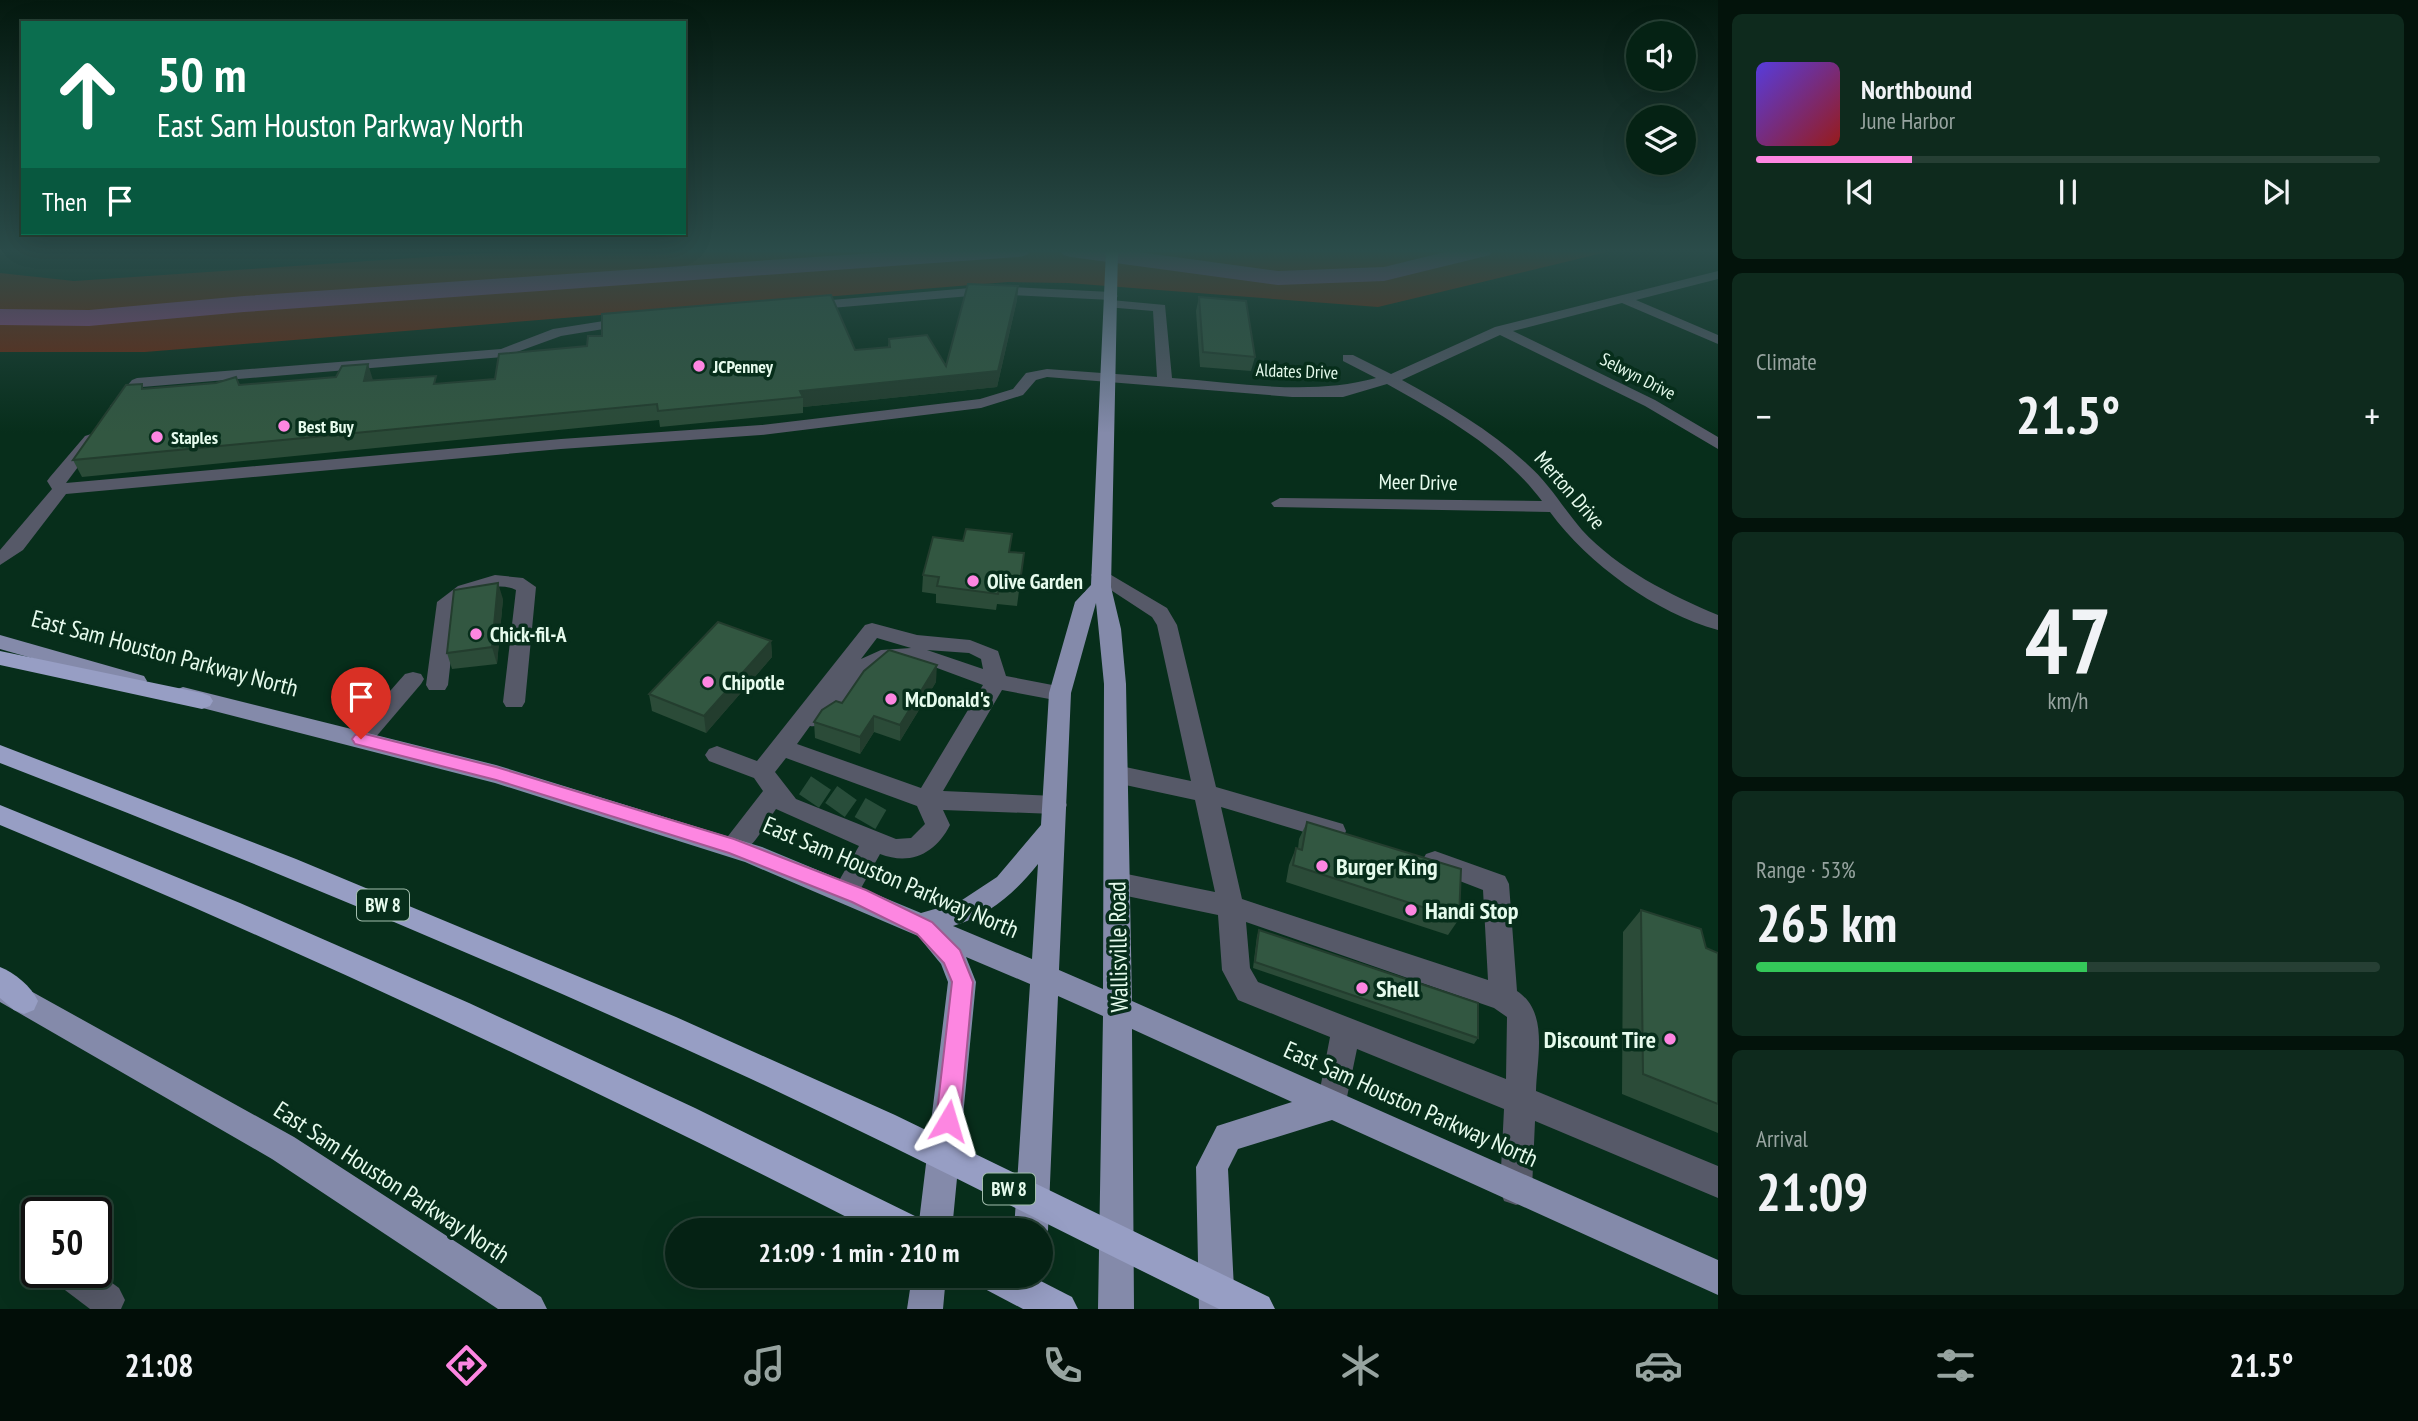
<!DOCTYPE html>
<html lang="en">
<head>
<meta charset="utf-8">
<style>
  body { margin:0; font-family:"PT Sans Narrow",sans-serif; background:#0e2a1d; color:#f1f3f6; height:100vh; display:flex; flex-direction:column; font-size:26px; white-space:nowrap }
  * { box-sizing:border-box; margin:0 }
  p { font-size:23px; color:#97a4a0 }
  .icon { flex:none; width:38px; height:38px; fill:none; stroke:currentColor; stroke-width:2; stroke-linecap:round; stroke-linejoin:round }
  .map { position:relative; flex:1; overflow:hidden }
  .details { display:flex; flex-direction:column; gap:14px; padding:14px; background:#03130b; width:700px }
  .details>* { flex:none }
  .banner { position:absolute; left:21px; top:21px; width:665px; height:214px; border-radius:0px; box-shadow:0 7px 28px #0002,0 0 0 2px #263f34; background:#0b6e4f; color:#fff; overflow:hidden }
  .controls { position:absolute; left:1626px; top:21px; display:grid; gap:14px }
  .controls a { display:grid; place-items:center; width:70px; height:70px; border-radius:50%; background:#052214; box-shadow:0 7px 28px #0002,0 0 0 2px #263f34; font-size:35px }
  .speed { position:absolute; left:21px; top:1197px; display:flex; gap:14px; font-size:35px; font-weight:700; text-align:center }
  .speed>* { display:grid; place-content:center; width:91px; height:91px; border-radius:50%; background:#052214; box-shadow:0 7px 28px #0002,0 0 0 2px #263f34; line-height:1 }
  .speed .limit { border:4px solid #111; border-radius:10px; background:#fff; color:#111 }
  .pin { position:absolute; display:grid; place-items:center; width:60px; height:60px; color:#fff; margin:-72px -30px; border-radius:50% 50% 50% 0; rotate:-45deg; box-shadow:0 0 7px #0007 }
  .pin .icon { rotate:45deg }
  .me { position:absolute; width:77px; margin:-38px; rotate:7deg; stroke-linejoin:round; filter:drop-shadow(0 0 5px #0008) }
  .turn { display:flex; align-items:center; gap:24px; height:147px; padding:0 21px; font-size:32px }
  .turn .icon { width:91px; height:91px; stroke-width:2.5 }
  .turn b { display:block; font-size:49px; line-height:60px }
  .then { display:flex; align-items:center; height:66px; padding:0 21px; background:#0003; gap:14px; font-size:26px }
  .big { font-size:52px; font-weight:800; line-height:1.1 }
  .details .card { flex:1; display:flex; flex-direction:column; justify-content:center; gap:10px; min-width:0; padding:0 24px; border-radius:10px; background:#0e2a1d }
  .details .dial { align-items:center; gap:0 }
  .dial b { font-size:91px; line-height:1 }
  .song { display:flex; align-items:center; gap:21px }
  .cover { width:84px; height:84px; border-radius:10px; background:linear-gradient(135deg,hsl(250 70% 55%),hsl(0 70% 35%)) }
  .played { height:7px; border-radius:4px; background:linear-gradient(90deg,#fd86e1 25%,#263f34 25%) }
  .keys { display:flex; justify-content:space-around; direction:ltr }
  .heat { display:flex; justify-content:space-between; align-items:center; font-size:38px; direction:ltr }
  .charge { height:10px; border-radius:5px; background:linear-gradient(90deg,#34c759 53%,#263f34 0) }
  .trip { position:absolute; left:665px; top:1218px; width:388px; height:70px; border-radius:35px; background:#052214; box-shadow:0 7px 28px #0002,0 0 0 2px #263f34; font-weight:800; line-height:70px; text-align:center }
  .tab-bar { display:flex; height:112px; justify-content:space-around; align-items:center; background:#020e08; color:#97a4a0 }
  .tab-bar .icon { width:49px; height:49px }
  .tab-bar .selected { color:#fd86e1 }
  .tab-bar b { font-size:32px; color:#f1f3f6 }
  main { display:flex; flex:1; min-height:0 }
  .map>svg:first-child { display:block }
</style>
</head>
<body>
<main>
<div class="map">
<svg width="1718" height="1309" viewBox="0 0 1718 1309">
  <rect width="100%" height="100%" fill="#072e1b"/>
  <!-- green -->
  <polygon fill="#73240c" points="530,250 1615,250 1378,307 1068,283 1008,282 145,352 0,352 0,273 74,281"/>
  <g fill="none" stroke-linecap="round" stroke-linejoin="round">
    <!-- river -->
    <g fill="#934581" fill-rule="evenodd">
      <polygon points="917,250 1031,250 1027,255 1019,257 244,312 89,326 0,325 0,309 89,310 244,296"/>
      <polygon points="1059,250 1124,250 1278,271 1384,267 1453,250 1494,250 1490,255 1384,281 1278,285 1071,257 1063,255"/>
    </g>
    <!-- minor-tunnel -->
    <g stroke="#284d3a" stroke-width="24" stroke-dasharray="24 12" stroke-linecap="butt">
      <polyline points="809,801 821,783"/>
      <polyline points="835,810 847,793"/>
      <polyline points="865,823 876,804"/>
    </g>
    <!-- minor -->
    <g fill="#565968" fill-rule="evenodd">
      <path d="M1718 271V279L1636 300 1718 335V344L1622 303 1513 331 1655 400 1718 437V449L1645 406 1500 335 1402 380C1446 404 1490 430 1527 464 1549 483 1563 508 1582 530 1618 569 1670 595 1718 615V630C1656 613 1588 564 1550 512L1274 507 1271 503 1280 498 1542 501C1503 449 1444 416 1387 384L1343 397H1292L1047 377 1036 380 1023 395 981 408 761 435 561 449 66 494 23 550 0 565V550L52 489 47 481 50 477 85 436 91 434 99 439 66 483 561 439 761 425 980 399 1013 389 1026 373 1047 369 1157 377 1153 311 1106 307V301L1111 300 1165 305 1172 378C1240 383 1310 396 1376 378L1343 361V355H1353L1391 374 1495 327Z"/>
      <polygon points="993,286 1111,292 1118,296 1111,300 993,294 808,310 801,306 808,302"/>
      <polygon points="629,317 634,318 634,324 561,336 503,357 142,387 124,409 112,409 110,406 132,380 137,378 501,349 553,329"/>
      <path d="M1101 569 1167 608 1177 625 1216 787 1343 824 1346 831 1343 838 1334 841 1221 807 1242 899 1488 980 1483 890 1426 868 1422 861 1426 854 1435 851 1505 876 1509 884 1517 991C1549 1012 1537 1057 1536 1091L1718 1166V1198L1535 1121 1532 1189 1528 1201 1516 1205 1504 1201 1500 1189 1504 1109 1357 1049 1343 1116 1332 1120 1321 1116 1317 1105 1330 1037 1238 1000 1222 970 1218 915 1117 894 1108 891 1104 883 1108 875 1117 872 1215 892 1195 800 1116 783 1108 780 1104 774 1108 768 1116 765 1191 781 1157 625 1152 617 1094 579 1091 575 1094 571ZM1246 922 1494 1008 1507 1017 1506 1079 1258 982 1250 968Z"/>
      <path d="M495 575 523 578 536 587 525 702 522 707H506L503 702 516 590C495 580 473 593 457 605L448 685 445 690H429L426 685 437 602 458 586Z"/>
      <path d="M872 623 917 635 970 640 998 651 1006 676 1068 688 1071 693 1068 698 1060 701 1002 690 943 791 1055 796 1064 798 1067 805 1064 812 1055 814 943 810 950 825C936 853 911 866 880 854L855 899 846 902 837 899 833 891 859 846 776 809C764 826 748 862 725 854L721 847 725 840 763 791 754 778 709 761 705 755 709 749 717 746 757 761 865 625ZM877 638 911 648 881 650 861 659ZM927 650 969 653 981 659 983 669ZM897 661 929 665 983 685 921 788 797 744 810 726C840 730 863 668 897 661ZM786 758 917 806 925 824 911 838 896 839 796 799 775 772Z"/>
      <polygon points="413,672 421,674 424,679 421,684 369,745 353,745 350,739 353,733 405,674"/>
      <polygon points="96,1271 119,1288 125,1300 121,1309 90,1309 57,1284 52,1272"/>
    </g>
    <!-- major -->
    <g fill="#848aaa" fill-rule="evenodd">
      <path d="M1106 250H1118L1111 587 1121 629 1126 684 1132 1001 1718 1260V1295L1332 1120 1238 1149 1228 1169 1235 1309H1199L1196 1167 1217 1126 1292 1102 1132 1029 1134 1309H1098L1103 1016 1058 996 1048 1230 1041 1243V1230H1014L1030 984 966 957 976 982 952 1230H918L948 982 941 964 918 936 745 862 495 783 183 703 175 700 172 695 175 690 183 687 496 765 762 847 921 913 959 902 997 877 1041 825 1049 693 1075 602 1091 585ZM1096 603 1104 684 1103 989 1059 970 1071 693ZM1038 864 1032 959 953 926C990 915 1015 893 1038 864Z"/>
      <polygon points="0,635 144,676 147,681 144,686 136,688 0,649"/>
      <polygon points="0,974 294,1137 541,1297 547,1309 498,1309 272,1159 0,1002"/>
      <polygon points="912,1276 946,1276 943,1309 907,1309"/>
    </g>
    <!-- highway -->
    <g fill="#979ec4" fill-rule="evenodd">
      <polygon points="0,651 202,693 210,696 213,701 210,706 202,709 0,665"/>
      <path d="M0 745 296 859 676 1017 895 1115 1269 1297 1275 1309H1219C1062 1232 907 1152 749 1078 503 965 253 861 0 763Z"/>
      <path d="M0 805 240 903 469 1003 695 1108 919 1218 924 1230H872C587 1084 297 948 0 825Z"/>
      <path d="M0 967C15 973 31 986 38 1001L34 1010 24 1014 14 1010 0 998Z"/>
      <polygon points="978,1276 1031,1276 1072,1297 1078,1309 1023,1309 983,1288"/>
    </g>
  </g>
  <!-- wall -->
  <g fill="#2b4b38">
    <polygon points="1018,286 1017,300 997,387 803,407 803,413 660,427 659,420 82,477 73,460 144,389 216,383 236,377 240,385 373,380 373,381 438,384 888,347 889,339 946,366"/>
    <polygon points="1199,297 1255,357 1251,371 1200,367 1196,311"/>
    <polygon points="1010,552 1024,553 1017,606 997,604 996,610 936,603 936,594 922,592 923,575"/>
    <polygon points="503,599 497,664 452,669 447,653"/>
    <polygon points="771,641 772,657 706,733 652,711 649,694"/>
    <polygon points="936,682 900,741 874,732 860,754 815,738 814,722 842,703"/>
    <polygon points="1307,822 1459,919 1448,935 1286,882 1289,865 1296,848 1298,849 1299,839"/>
    <polygon points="1641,910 1706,948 1718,953 1718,1133 1622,1094 1623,932"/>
    <polygon points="1259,930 1478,1038 1474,1044 1253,968 1257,936"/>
  </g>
  <!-- shaded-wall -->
  <g fill="#233d2e">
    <polygon points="1018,286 1017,300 997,387 803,407 803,397 800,391 998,371"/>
    <polygon points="368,364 373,380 369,398 364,381"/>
    <polygon points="498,583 503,599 497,664 492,647"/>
    <polygon points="771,641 772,657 706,733 704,716"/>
    <polygon points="937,665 936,682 900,741 900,725"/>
    <polygon points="874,716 874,732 860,754 860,737"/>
  </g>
  <!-- building -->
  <g fill="#325741" stroke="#233d2e" stroke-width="2">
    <polygon points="968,284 1018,286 998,371 800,391 803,397 658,411 657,404 73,460 126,385 142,384 142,389 216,383 236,377 239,385 336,377 342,366 368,364 364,381 436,376 434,384 495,379 499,354 587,346 588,336 602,336 602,314 831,295 855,350 890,347 889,339 927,335 946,366"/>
    <polygon points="1199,297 1246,301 1255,357 1203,352"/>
    <polygon points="966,529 1012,534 1009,552 1024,553 1019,590 999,588 998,594 937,586 939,577 923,575 933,537 963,541"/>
    <polygon points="498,583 492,647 447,653 454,590"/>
    <polygon points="718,622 771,641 704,716 649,694"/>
    <polygon points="889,650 937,665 900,725 874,716 860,737 814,722 822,710 836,701 842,703 864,671"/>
    <polygon points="1307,822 1461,869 1459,919 1293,865 1296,848 1302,850"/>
    <polygon points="1641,910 1701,929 1706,948 1718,953 1718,1104 1643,1074"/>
    <polygon points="1259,930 1478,1003 1478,1038 1255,962"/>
  </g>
  <!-- sky -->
  <linearGradient id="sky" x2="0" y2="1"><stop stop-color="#04190f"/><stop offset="0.58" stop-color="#2b4c4a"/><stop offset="1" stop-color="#2b4c4a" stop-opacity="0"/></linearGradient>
  <rect width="1718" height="433" fill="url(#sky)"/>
  <!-- route -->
  <polygon fill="#fd86e1" stroke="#a45792" stroke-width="2" points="361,733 496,767 734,839 866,890 932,922 960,950 973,982 960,1121 957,1129 948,1132 940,1129 936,1121 952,982 944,963 917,934 852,902 729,853 496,780 355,744 352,739 355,735"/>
  <!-- markers -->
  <g fill="#fd86e1" stroke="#072e1b" stroke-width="2.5">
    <circle cx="699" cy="366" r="7"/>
    <circle cx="284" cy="426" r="7"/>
    <circle cx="157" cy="437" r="7"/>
    <circle cx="973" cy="581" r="7"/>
    <circle cx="476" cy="634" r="7"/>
    <circle cx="708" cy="682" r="7"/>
    <circle cx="891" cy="699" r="7"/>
    <circle cx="1322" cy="866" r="7"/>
    <circle cx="1411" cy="910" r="7"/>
    <circle cx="1362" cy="988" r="7"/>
    <circle cx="1670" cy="1039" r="7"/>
  </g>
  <g text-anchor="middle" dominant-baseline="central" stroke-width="7" stroke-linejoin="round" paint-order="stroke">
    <!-- far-poi labels -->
    <g font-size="18" font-weight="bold" fill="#e6fbed" stroke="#072e1b" text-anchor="start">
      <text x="713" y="366">JCPenney</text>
      <text x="298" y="426">Best Buy</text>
      <text x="171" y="437">Staples</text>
    </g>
    <!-- far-street labels -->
    <g font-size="18" fill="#e6fbed" stroke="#072e1b">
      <text transform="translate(1297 371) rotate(2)">Aldates Drive</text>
      <text transform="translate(1638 376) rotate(27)">Selwyn Drive</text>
    </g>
    <!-- shield labels -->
    <g fill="#072e1b" stroke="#a3beae" stroke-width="2">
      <rect x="357" y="889.5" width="52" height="31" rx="5"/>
      <rect x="983" y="1173.5" width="52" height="31" rx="5"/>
    </g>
    <g font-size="19" font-weight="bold" fill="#e6fbed">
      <text x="383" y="905">BW 8</text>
      <text x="1009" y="1189">BW 8</text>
    </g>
    <!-- street labels -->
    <g font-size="21" fill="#e6fbed" stroke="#072e1b">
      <text transform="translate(1418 482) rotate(1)">Meer Drive</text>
      <text transform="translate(1570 490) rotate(49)">Merton Drive</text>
    </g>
    <!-- poi labels -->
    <g font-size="21" font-weight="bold" fill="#e6fbed" stroke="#072e1b" text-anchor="start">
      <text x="987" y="581">Olive Garden</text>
      <text x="490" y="634">Chick-fil-A</text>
      <text x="722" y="682">Chipotle</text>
      <text x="905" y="699">McDonald's</text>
    </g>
    <!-- near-street labels -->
    <g font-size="24" fill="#e6fbed" stroke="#072e1b">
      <text transform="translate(165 653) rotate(15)">East Sam Houston Parkway North</text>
      <text transform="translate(891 877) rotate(23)">East Sam Houston Parkway North</text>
      <text transform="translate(1118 947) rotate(-91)">Wallisville Road</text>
      <text transform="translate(1411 1104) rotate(24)">East Sam Houston Parkway North</text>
      <text transform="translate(392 1182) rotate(33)">East Sam Houston Parkway North</text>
    </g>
    <!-- near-poi labels -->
    <g font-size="24" font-weight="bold" fill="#e6fbed" stroke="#072e1b" text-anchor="start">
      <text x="1336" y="866">Burger King</text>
      <text x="1425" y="910">Handi Stop</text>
      <text x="1376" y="988">Shell</text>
      <text x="1656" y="1039" text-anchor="end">Discount Tire</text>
    </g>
  </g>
</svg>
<div class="controls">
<a><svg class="icon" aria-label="sound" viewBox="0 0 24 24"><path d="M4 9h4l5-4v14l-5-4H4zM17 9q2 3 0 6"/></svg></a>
<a><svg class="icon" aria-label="layers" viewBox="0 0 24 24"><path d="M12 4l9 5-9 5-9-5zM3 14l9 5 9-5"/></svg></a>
</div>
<div class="speed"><div class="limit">50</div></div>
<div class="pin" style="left:361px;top:739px;background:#d93025"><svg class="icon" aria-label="arrive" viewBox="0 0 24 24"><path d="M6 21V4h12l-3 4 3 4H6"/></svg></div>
<svg class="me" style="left:948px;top:1121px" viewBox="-20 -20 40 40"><path d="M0-17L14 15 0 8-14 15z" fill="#fd86e1" stroke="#fff" stroke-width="4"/></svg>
<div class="trip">21:09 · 1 min · 210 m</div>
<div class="banner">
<div class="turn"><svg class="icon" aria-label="ahead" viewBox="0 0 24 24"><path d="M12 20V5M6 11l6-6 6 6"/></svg><div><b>50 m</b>East Sam Houston Parkway North</div></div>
<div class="then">Then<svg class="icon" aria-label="arrive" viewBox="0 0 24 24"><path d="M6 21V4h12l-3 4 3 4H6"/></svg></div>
</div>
</div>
<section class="details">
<div class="card">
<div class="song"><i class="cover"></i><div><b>Northbound</b><p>June Harbor</p></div></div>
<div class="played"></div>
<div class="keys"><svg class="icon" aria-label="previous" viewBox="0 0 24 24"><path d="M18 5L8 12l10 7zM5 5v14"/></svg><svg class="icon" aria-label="pause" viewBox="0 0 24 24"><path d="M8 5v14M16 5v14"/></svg><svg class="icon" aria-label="next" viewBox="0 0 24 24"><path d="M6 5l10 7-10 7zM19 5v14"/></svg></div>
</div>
<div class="card"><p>Climate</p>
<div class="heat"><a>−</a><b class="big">21.5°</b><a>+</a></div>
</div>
<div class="card dial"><b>47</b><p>km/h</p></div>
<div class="card"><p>Range · 53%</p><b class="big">265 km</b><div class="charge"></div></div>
<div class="card"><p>Arrival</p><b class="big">21:09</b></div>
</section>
</main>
<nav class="tab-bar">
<b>21:08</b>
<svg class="icon selected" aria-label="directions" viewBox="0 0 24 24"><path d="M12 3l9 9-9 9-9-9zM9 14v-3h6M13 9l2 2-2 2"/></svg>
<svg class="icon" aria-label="music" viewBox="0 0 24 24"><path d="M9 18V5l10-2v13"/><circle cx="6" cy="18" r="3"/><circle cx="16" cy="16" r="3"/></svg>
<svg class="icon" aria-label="phone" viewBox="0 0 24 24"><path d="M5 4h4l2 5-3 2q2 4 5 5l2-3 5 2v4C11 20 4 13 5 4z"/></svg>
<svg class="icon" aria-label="climate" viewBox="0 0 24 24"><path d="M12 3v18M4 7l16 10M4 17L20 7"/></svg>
<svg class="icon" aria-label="car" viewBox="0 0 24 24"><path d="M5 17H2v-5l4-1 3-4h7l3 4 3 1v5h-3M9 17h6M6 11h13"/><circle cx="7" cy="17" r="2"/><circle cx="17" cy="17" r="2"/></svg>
<svg class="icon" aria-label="filters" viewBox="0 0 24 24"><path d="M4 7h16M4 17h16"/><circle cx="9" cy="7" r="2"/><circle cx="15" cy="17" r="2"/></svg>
<b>21.5°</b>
</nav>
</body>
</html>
